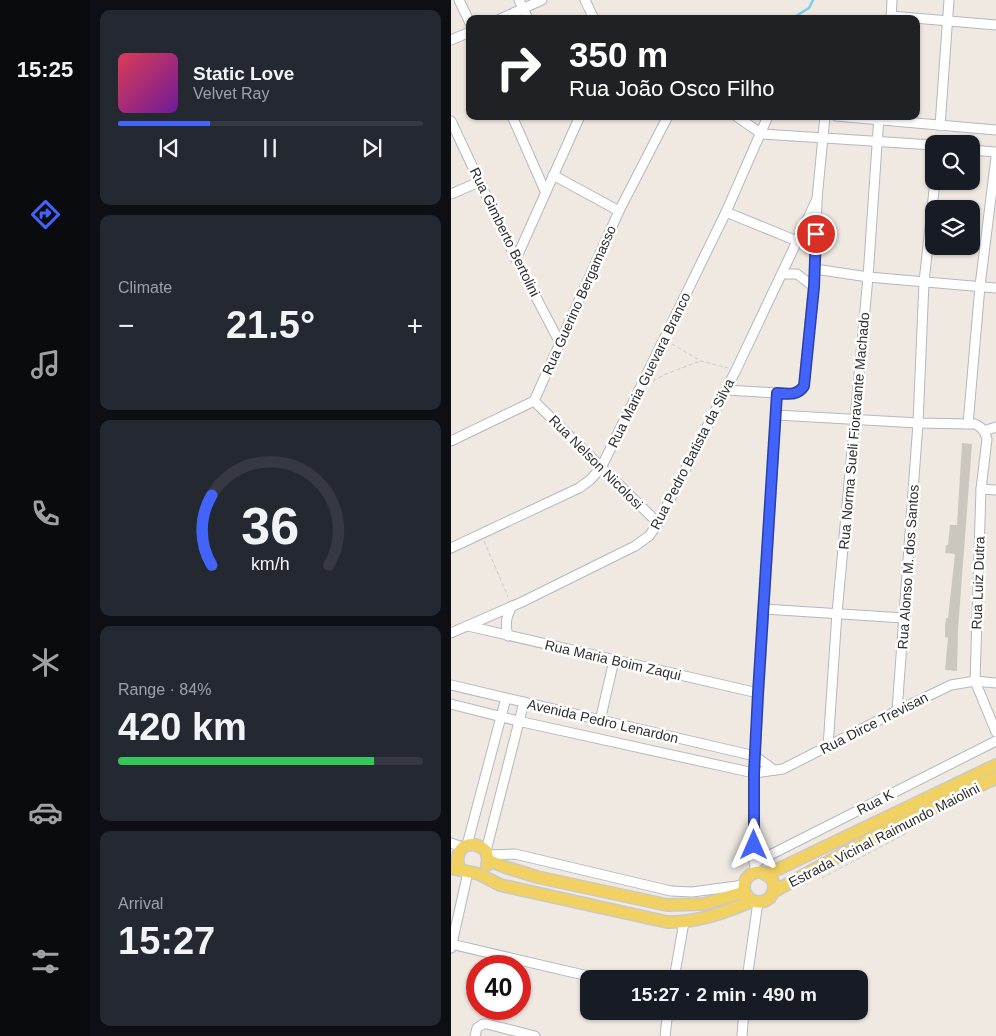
<!DOCTYPE html>
<html lang="en">
<head>
<meta charset="utf-8">
<style>
  body { margin:0; font-family:Arial,sans-serif; background:#242831; color:#f1f3f6; height:100vh; display:flex; flex-direction:column; font-size:19px; white-space:nowrap }
  * { box-sizing:border-box; margin:0 }
  p { font-size:16px; color:#9ea1a6 }
  .icon { flex:none; width:28px; height:28px; fill:none; stroke:currentColor; stroke-width:2; stroke-linecap:round; stroke-linejoin:round }
  .map { position:relative; flex:1; overflow:hidden }
  .details { display:flex; flex-direction:column; gap:10px; padding:10px; background:#0d0f14; width:361px }
  .details>* { flex:none }
  .guide { position:absolute; left:15px; top:15px; width:454px; height:105px; border-radius:10px; box-shadow:0 1px 4px #0004; background:#202124; color:#fff; overflow:hidden }
  .buttons { position:absolute; left:474px; top:135px; display:grid; gap:10px }
  .buttons a { display:grid; place-items:center; width:55px; height:55px; border-radius:10px; background:#171b24; box-shadow:0 1px 4px #0004; font-size:25px }
  .speed { position:absolute; left:15px; top:955px; display:flex; gap:10px; font-size:25px; font-weight:700; text-align:center }
  .speed>* { display:grid; place-content:center; width:65px; height:65px; border-radius:50%; background:#171b24; box-shadow:0 1px 4px #0004; line-height:1 }
  .speed .limit { border:8px solid #d22; background:#fff; color:#111 }
  .pin { position:absolute; display:grid; place-items:center; width:42px; height:42px; color:#fff; margin:-21px; border:2px solid #fff; border-radius:50%; box-shadow:0 1px 5px #0007 }
  .me { position:absolute; width:55px; margin:-28px; rotate:0deg; stroke-linejoin:round; filter:drop-shadow(0 0 4px #0008) }
  .turn { display:flex; align-items:center; gap:18px; height:105px; padding:0 20px; font-size:22px }
  .turn .icon { width:65px; height:65px; stroke-width:2.5 }
  .turn b { display:block; font-size:35px; line-height:42px }
  .big { font-size:38px; font-weight:800; line-height:1.1 }
  .details .card { flex:1; display:flex; flex-direction:column; justify-content:center; gap:8px; min-width:0; padding:0 18px; border-radius:10px; background:#242831 }
  .details .dial { align-items:center; gap:0 }
  .dial svg { height:130px; overflow:visible; fill:none; stroke:#363941; stroke-width:7; stroke-linecap:round; text-anchor:middle }
  .dial text { fill:#f1f3f6; stroke:none }
  .song { display:flex; align-items:center; gap:15px }
  .cover { width:60px; height:60px; border-radius:8px; background:linear-gradient(135deg,hsl(350 70% 55%),hsl(280 70% 35%)) }
  .played { height:5px; border-radius:2px; background:linear-gradient(90deg,#4264fb 30%,#363941 30%) }
  .keys { display:flex; justify-content:space-around; direction:ltr }
  .heat { display:flex; justify-content:space-between; align-items:center; font-size:28px; direction:ltr }
  .charge { height:8px; border-radius:4px; background:linear-gradient(90deg,#34c759 84%,#363941 0) }
  .trip { position:absolute; left:129px; top:970px; width:288px; height:50px; border-radius:10px; background:#171b24; box-shadow:0 1px 4px #0004; font-weight:800; line-height:50px; text-align:center }
  main { display:flex; flex:1; min-height:0 }
  .menu { display:flex; flex-direction:column; width:90px; justify-content:space-around; align-items:center; background:#090b0e; color:#9ea1a6 }
  .menu .icon { width:35px; height:35px }
  .menu .on { color:#4264fb }
  .menu b { font-size:22px; color:#f1f3f6 }
  .map>svg:first-child { display:block }
</style>
</head>
<body>
<main>
<nav class="menu">
<b>15:25</b>
<svg class="icon on" aria-label="directions" viewBox="0 0 24 24"><path d="M12 3l9 9-9 9-9-9zM9 14v-3h6M13 9l2 2-2 2"/></svg>
<svg class="icon" aria-label="music" viewBox="0 0 24 24"><path d="M9 18V5l10-2v13"/><circle cx="6" cy="18" r="3"/><circle cx="16" cy="16" r="3"/></svg>
<svg class="icon" aria-label="phone" viewBox="0 0 24 24"><path d="M5 4h4l2 5-3 2q2 4 5 5l2-3 5 2v4C11 20 4 13 5 4z"/></svg>
<svg class="icon" aria-label="climate" viewBox="0 0 24 24"><path d="M12 3v18M4 7l16 10M4 17L20 7"/></svg>
<svg class="icon" aria-label="car" viewBox="0 0 24 24"><path d="M5 17H2v-5l4-1 3-4h7l3 4 3 1v5h-3M9 17h6M6 11h13"/><circle cx="7" cy="17" r="2"/><circle cx="17" cy="17" r="2"/></svg>
<svg class="icon" aria-label="filters" viewBox="0 0 24 24"><path d="M4 7h16M4 17h16"/><circle cx="9" cy="7" r="2"/><circle cx="15" cy="17" r="2"/></svg>
</nav>
<section class="details">
<div class="card">
<div class="song"><i class="cover"></i><div><b>Static Love</b><p>Velvet Ray</p></div></div>
<div class="played"></div>
<div class="keys"><svg class="icon" aria-label="previous" viewBox="0 0 24 24"><path d="M18 5L8 12l10 7zM5 5v14"/></svg><svg class="icon" aria-label="pause" viewBox="0 0 24 24"><path d="M8 5v14M16 5v14"/></svg><svg class="icon" aria-label="next" viewBox="0 0 24 24"><path d="M6 5l10 7-10 7zM19 5v14"/></svg></div>
</div>
<div class="card"><p>Climate</p>
<div class="heat"><a>−</a><b class="big">21.5°</b><a>+</a></div>
</div>
<div class="card dial"><svg viewBox="0 0 100 80">
<path d="M14 69A42 42 0 1 1 86 69"/>
<path d="M14 69A42 42 0 0 1 14 26" stroke="#4264fb"/>
<text x="50" y="56" font-size="32" font-weight="700">36</text>
<text x="50" y="72" font-size="11">km/h</text>
</svg></div>
<div class="card"><p>Range · 84%</p><b class="big">420 km</b><div class="charge"></div></div>
<div class="card"><p>Arrival</p><b class="big">15:27</b></div>
</section>
<div class="map">
<svg width="545" height="1036" viewBox="0 0 545 1036">
  <rect width="100%" height="100%" fill="#efe9e1"/>
  <g fill="none" stroke-linecap="round" stroke-linejoin="round">
    <!-- stream -->
    <polyline stroke="#75cff0" stroke-width="2.5" points="340,19 358,8 362,0"/>
  </g>
  <!-- building -->
  <polygon fill="#cbc7bf" points="511,443 521,444 507,630 506,671 494,670 497,638 494,637 494,626 495,618 497,618 504,554 494,553 495,545 497,545 499,525 506,525"/>
  <g fill="none" stroke-linecap="round" stroke-linejoin="round">
    <defs>
      <g id="minor">
        <polyline points="8,0 19,23"/>
        <polyline points="68,0 77,19"/>
        <polyline points="134,0 143,19"/>
        <polyline points="440,16 545,25"/>
        <polyline points="49,19 91,0"/>
        <polyline points="440,19 441,0"/>
        <polyline points="0,40 19,32"/>
        <polyline points="61,116 94,191"/>
        <polyline points="285,116 311,134 482,145"/>
        <polyline points="385,116 545,130"/>
        <polyline points="0,121 65,259 109,343"/>
        <polyline points="489,126 498,0"/>
        <polyline points="520,150 545,152"/>
        <polyline points="102,175 168,211"/>
        <polyline points="0,194 28,182"/>
        <polyline points="275,212 346,241"/>
        <polyline points="65,259 129,116"/>
        <polyline points="364,269 417,277 545,288"/>
        <polyline points="331,274 346,274 363,287"/>
        <polyline points="275,390 343,394 351,390 353,386 364,269 366,199 374,116"/>
        <polyline points="83,401 207,523"/>
        <polyline points="326,415 467,423 517,424 524,424 529,427 533,431 536,439 530,489 524,681 545,732"/>
        <polyline points="517,424 529,286 545,157"/>
        <polyline points="533,431 545,427"/>
        <polyline points="0,441 83,401 168,211 217,116"/>
        <polyline points="530,489 545,490"/>
        <polyline points="0,548 128,488 139,480 150,468 275,212 317,116"/>
        <polyline points="313,609 453,618"/>
        <polyline points="17,626 307,693"/>
        <polyline points="0,633 71,602 184,546 198,536 207,523 285,370 366,199"/>
        <path d="M57 636C54 624 55 617 61 606"/>
        <polyline points="0,685 304,756 323,770"/>
        <polyline points="0,704 67,721 303,773 332,769 446,711 500,685 524,681 545,683"/>
        <polyline points="446,711 467,423 473,282 484,181"/>
        <polyline points="149,721 163,660"/>
        <polyline points="377,747 386,613 417,277 428,116"/>
        <polyline points="0,843 11,847"/>
        <polyline points="16,845 55,698"/>
        <polyline points="35,851 73,702"/>
        <polyline points="37,855 64,854 220,891 241,892 293,885"/>
        <polyline points="303,863 545,741"/>
        <polyline points="304,873 303,773 326,393"/>
        <polyline points="0,944 150,979"/>
        <polyline points="0,948 17,872"/>
        <polyline points="223,979 233,922"/>
        <polyline points="296,979 307,902"/>
        <polyline points="24,1036 26,1028 32,1024 36,1024 84,1036"/>
        <polyline points="214,1036 217,1011"/>
        <polyline points="291,1036 293,1011"/>
      </g>
      <g id="major">
        <polyline points="37,860 54,867 86,877 216,905 253,904 293,892"/>
        <path d="M0 868 28 874 49 885 216 922C247 923 274 912 302 901"/>
        <path d="M9 870C0 849 19 836 35 851L37 860 36 865"/>
        <circle cx="308" cy="887" r="15"/>
        <polyline points="315,875 545,765"/>
        <polyline points="322,892 430,833 545,778"/>
      </g>
    </defs>
    <!-- minor casing -->
    <use href="#minor" stroke="#b4b7c1" stroke-width="11"/>
    <!-- major casing -->
    <use href="#major" stroke="#c9c9c9" stroke-width="14"/>
    <!-- path -->
    <g stroke="#c9c9c9" stroke-width="1" stroke-dasharray="4 2.5" stroke-linecap="butt">
      <polyline points="221,344 250,361 277,368"/>
      <polyline points="202,381 215,374 249,361"/>
      <polyline points="33,541 57,597"/>
      <polyline points="371,878 456,833"/>
      <polyline points="316,907 325,902"/>
    </g>
    <!-- minor -->
    <use href="#minor" stroke="#fff" stroke-width="9"/>
    <!-- major -->
    <use href="#major" stroke="#f2d163" stroke-width="11"/>
  </g>
  <g fill="none" stroke-linecap="round" stroke-linejoin="round">
    <defs>
      <path id="route" d="M303 845V773L307 693 326 393C337 394 346 396 353 386L363 287 365 234"/>
    </defs>
    <!-- route casing -->
    <use href="#route" stroke="#2b41a3" stroke-width="12"/>
    <!-- route -->
    <use href="#route" stroke="#4264fb" stroke-width="9"/>
  </g>
  <g text-anchor="middle" dominant-baseline="central" stroke-width="5" stroke-linejoin="round" paint-order="stroke">
    <!-- street labels -->
    <g font-size="14" fill="#2e2e2e" stroke="#fff">
      <text transform="translate(54 232) rotate(64)">Rua Gimberto Bertolini</text>
      <text transform="translate(128 300) rotate(-66)">Rua Guerino Bergamasso</text>
      <text transform="translate(198 370) rotate(-64)">Rua Maria Guevara Branco</text>
      <text transform="translate(403 431) rotate(-85)">Rua Norma Sueli Fioravante Machado</text>
      <text transform="translate(241 454) rotate(-63)">Rua Pedro Batista da Silva</text>
      <text transform="translate(145 462) rotate(45)">Rua Nelson Nicolosi</text>
      <text transform="translate(457 567) rotate(-86)">Rua Alonso M. dos Santos</text>
      <text transform="translate(527 583) rotate(-88)">Rua Luiz Dutra</text>
      <text transform="translate(162 660) rotate(13)">Rua Maria Boim Zaqui</text>
      <text transform="translate(152 721) rotate(13)">Avenida Pedro Lenardon</text>
      <text transform="translate(423 723) rotate(-27)">Rua Dirce Trevisan</text>
      <text transform="translate(424 802) rotate(-27)">Rua K</text>
      <text transform="translate(433 835) rotate(-27)">Estrada Vicinal Raimundo Maiolini</text>
    </g>
  </g>
</svg>
<div class="buttons">
<a><svg class="icon" aria-label="search" viewBox="0 0 24 24"><circle cx="10" cy="10" r="6"/><path d="M15 15l6 6"/></svg></a>
<a><svg class="icon" aria-label="layers" viewBox="0 0 24 24"><path d="M12 4l9 5-9 5-9-5zM3 14l9 5 9-5"/></svg></a>
</div>
<div class="speed"><div class="limit">40</div></div>
<div class="pin" style="left:365px;top:234px;background:#d93025"><svg class="icon" aria-label="arrive" viewBox="0 0 24 24"><path d="M6 21V4h12l-3 4 3 4H6"/></svg></div>
<svg class="me" style="left:303px;top:845px" viewBox="-20 -20 40 40"><path d="M0-17L14 15 0 8-14 15z" fill="#4264fb" stroke="#fff" stroke-width="4"/></svg>
<div class="trip">15:27 · 2 min · 490 m</div>
<div class="guide">
<div class="turn"><svg class="icon" aria-label="right" viewBox="0 0 24 24"><path d="M7 20v-9h11M14 6l5 5-5 5"/></svg><div><b>350 m</b>Rua João Osco Filho</div></div>
</div>
</div>
</main>
</body>
</html>
